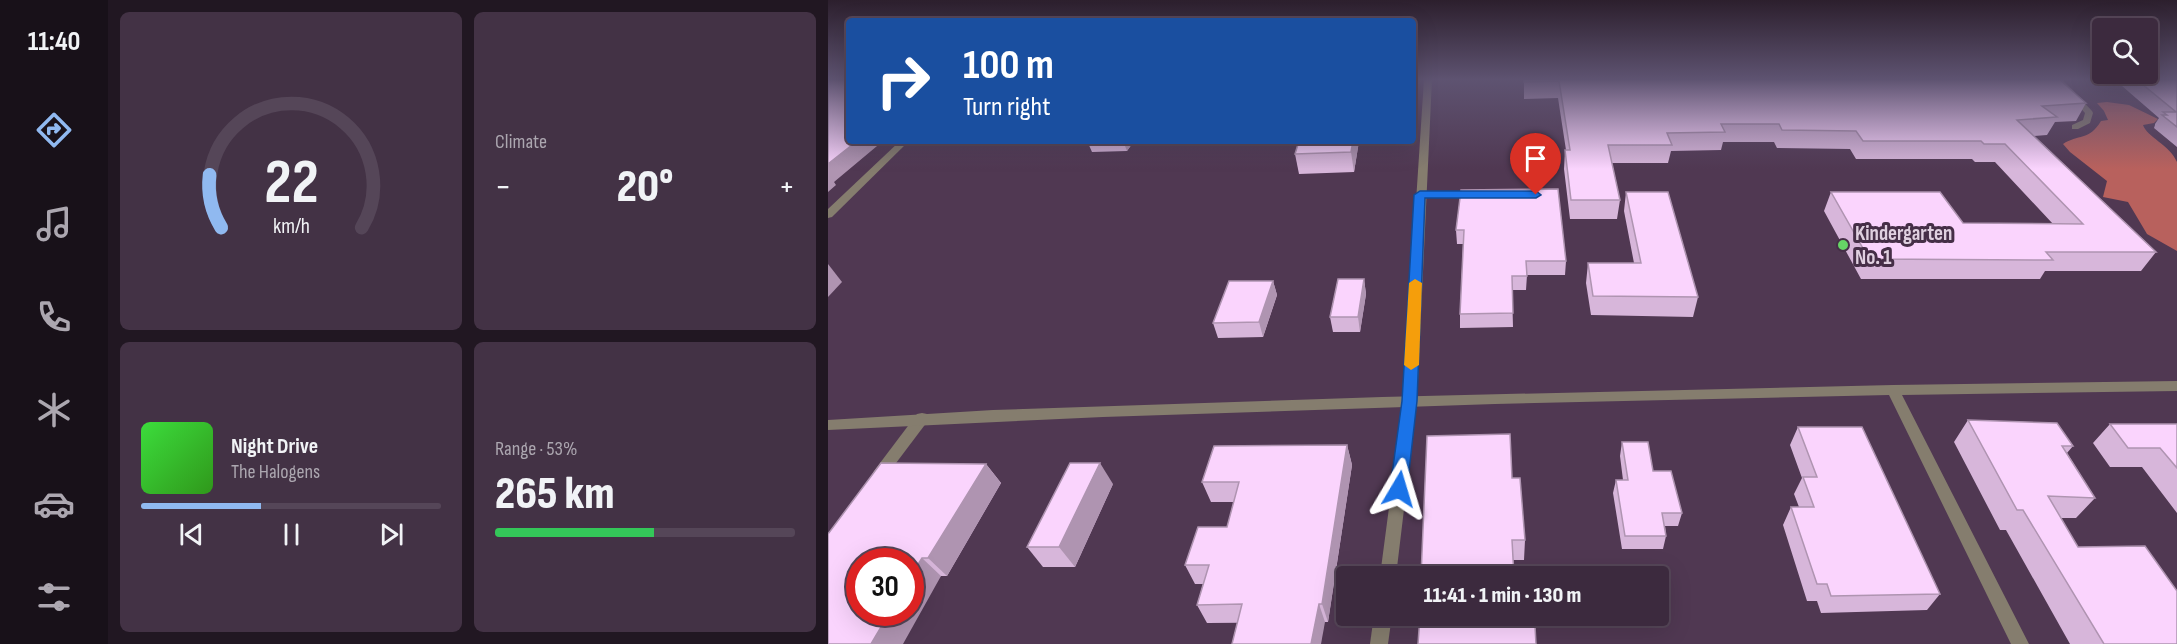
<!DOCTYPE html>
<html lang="en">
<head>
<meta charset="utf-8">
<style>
  body { margin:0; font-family:"Sofia Sans Condensed",sans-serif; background:#433245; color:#f1f3f6; height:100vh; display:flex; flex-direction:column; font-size:22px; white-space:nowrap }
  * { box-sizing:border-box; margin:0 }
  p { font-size:20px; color:#aca7b0 }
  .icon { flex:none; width:33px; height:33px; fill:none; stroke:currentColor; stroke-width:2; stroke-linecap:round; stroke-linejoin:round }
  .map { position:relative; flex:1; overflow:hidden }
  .details { display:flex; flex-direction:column; gap:12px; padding:12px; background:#211722; width:720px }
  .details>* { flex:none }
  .top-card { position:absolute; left:18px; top:18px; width:570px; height:126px; border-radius:6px; box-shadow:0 6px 24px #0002,0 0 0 2px #554658; background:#1a4fa0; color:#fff; overflow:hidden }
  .controls { position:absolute; left:1264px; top:18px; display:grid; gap:12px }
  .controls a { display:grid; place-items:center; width:66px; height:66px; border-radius:6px; background:#3c2a3e; box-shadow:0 6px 24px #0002,0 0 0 2px #554658; font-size:30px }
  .speed { position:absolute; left:18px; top:548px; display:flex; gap:12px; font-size:30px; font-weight:700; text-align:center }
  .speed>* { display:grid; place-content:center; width:78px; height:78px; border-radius:50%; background:#3c2a3e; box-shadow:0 6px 24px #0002,0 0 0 2px #554658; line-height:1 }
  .speed .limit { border:9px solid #d22; background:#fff; color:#111 }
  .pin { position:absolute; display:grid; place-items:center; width:51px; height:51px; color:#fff; margin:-62px -26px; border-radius:50% 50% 50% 0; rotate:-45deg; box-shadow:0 0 6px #0007 }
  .pin .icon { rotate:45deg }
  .me { position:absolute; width:66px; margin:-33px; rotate:7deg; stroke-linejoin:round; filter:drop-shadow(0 0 4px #0008) }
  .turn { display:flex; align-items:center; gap:21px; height:126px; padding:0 18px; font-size:27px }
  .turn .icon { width:78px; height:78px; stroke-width:2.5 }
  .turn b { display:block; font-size:42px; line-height:51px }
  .big { font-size:45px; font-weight:800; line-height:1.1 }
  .details .card { flex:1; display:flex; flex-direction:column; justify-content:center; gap:9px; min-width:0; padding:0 21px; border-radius:9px; background:#433245 }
  .details .dial { align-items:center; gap:0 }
  .dial svg { height:156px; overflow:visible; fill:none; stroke:#554658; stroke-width:7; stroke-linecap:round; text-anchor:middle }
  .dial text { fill:#f1f3f6; stroke:none }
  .song { display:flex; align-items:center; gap:18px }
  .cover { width:72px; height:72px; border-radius:9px; background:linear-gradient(135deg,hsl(120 70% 55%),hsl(110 70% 35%)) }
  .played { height:6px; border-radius:3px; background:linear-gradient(90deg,#90b9f0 40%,#554658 40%) }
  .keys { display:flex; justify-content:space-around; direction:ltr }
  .heat { display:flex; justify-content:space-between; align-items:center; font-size:33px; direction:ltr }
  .charge { height:9px; border-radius:4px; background:linear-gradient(90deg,#34c759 53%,#554658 0) }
  .details .tiles { flex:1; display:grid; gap:12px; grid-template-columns:repeat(2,1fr) }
  .trip { position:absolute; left:508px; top:566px; width:333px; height:60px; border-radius:6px; background:#3c2a3e; box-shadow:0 6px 24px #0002,0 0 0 2px #554658; font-weight:800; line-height:60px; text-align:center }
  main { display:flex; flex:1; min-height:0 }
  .tab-bar { display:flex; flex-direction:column; width:108px; justify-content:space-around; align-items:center; background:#181119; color:#aca7b0 }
  .tab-bar .icon { width:42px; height:42px }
  .tab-bar .current { color:#90b9f0 }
  .tab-bar b { font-size:27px; color:#f1f3f6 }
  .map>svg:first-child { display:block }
</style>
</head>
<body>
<main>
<nav class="tab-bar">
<b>11:40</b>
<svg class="icon current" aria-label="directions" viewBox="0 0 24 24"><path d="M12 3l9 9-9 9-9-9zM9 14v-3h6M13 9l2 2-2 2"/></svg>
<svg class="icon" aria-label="music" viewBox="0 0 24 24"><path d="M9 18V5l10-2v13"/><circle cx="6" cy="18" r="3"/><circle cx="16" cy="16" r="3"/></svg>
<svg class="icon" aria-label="phone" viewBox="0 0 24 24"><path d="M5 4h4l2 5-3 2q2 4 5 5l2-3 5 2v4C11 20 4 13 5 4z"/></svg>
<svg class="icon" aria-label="climate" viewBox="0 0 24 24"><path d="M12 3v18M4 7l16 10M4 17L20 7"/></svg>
<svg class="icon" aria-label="car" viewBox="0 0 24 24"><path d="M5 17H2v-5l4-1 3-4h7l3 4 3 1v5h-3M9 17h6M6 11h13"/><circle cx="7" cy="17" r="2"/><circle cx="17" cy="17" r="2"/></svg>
<svg class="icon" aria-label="filters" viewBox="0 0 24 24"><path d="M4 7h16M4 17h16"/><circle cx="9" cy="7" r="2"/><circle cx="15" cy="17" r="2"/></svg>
</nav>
<section class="details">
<div class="tiles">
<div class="card dial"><svg viewBox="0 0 100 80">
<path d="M14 69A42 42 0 1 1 86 69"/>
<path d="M14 69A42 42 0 0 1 8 42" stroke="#90b9f0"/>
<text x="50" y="56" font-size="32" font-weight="700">22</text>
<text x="50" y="72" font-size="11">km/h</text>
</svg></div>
<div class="card"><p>Climate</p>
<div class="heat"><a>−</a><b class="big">20°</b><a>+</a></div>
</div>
<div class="card">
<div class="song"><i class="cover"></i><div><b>Night Drive</b><p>The Halogens</p></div></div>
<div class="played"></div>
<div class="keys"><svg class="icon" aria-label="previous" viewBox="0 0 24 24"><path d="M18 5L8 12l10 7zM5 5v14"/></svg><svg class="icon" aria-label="pause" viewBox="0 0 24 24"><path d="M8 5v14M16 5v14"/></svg><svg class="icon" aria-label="next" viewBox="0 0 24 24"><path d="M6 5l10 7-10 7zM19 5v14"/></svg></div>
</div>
<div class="card"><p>Range · 53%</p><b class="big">265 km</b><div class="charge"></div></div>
</div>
</section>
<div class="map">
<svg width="1349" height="644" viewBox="0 0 1349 644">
  <rect width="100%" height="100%" fill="#503852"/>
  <!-- forest -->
  <path fill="#b8615d" d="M1279 102 1301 105 1330 119 1326 123 1315 125C1319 137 1342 145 1349 162 1349 169 1349 237 1349 251L1319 234 1300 202 1275 197 1279 181 1242 152 1235 144C1250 134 1261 141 1273 121L1280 120 1276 111 1269 103Z"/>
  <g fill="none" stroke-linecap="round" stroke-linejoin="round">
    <!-- service -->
    <polygon fill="#857d6e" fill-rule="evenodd" points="592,192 648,192 653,195 648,198 589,197 589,193"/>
    <!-- minor -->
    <g fill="#857d6e" fill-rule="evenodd">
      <polygon points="596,79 604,79 589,401 568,576 552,576 575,401"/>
      <polygon points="1226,79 1234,79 1264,111 1265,113 1262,123 1250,129 1244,129 1244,125 1255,120 1257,113"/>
      <polygon points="72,141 81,141 4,217 0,218 0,209"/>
      <polygon points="94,413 99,414 101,418 99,422 56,479 51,481 46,479 44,475 46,471 89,414"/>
      <polygon points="546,615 564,615 560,644 542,644"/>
    </g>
    <!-- tertiary -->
    <polygon fill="#857d6e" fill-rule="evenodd" points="1349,381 1349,391 1074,395 1201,644 1183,644 1061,395 667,404 275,417 0,430 0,420 165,410 554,397 1065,385"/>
  </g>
  <!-- wall -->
  <g fill="#d7b6da">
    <polygon points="696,79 1231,79 1258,103 1248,121 1227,122 1219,135 1206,136 1328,252 1313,271 1217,271 1212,279 1033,279 996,211 1003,192 1135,223 1225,224 1167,162 1147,162 1144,159 1028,159 1022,149 949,148 946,142 895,142 893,150 843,151 840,163 784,163 792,200 789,219 742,219 736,169 737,150 738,150 730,98 696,99"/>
    <polygon points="1286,79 1349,79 1349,147 1326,128 1327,125 1327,124 1331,118"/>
    <polygon points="255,141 306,141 299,151 264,152 260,143 256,143"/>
    <polygon points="531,141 526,172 471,174 467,154"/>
    <polygon points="633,190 738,261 737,275 699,275 698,290 684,290 685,327 632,328 632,314 635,244 629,244 628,230"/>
    <polygon points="798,192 870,297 865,317 763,315 758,283 760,263 806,263 796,211"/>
    <polygon points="536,279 538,294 532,332 505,332 502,317"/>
    <polygon points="445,281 449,295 435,337 390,338 385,323"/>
    <polygon points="1140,420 1245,446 1239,453 1267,498 1248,518 1233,518 1250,547 1349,644 1242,644 1178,530 1172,530 1126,442"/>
    <polygon points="1282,424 1349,424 1349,513 1314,467 1282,467 1265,443"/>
    <polygon points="970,427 1112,594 1099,610 993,613 989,601 979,601 955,525 963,507 971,507 966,494 974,478 962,445"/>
    <polygon points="794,442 825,471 854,513 850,526 837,526 838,536 835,549 794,549 785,493 788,480 795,480 792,456"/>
    <polygon points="519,445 524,465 500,622 379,623 369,605 375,584 367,584 357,565 399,527 406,502 383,502 374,482"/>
    <polygon points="158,464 173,483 119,576 113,576 0,644"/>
    <polygon points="684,478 697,540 696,560 685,560 593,576"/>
    <polygon points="285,484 247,567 215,567 199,547"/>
  </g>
  <!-- shaded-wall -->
  <g fill="#af94b1">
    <polygon points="29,141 55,141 6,182 8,185 0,192 0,164"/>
    <polygon points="295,141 306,141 299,151"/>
    <polygon points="525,141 531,141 526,172 523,152"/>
    <polygon points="0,264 14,282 0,297"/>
    <polygon points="536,279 538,294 532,332 530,317"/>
    <polygon points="445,281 449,295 435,337 431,322"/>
    <polygon points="519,445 524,465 500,622 494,604"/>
    <polygon points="272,463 285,484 247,567 231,547"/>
    <polygon points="158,464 173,483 119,576 100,558"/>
    <polygon points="94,558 113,576 75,644 43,644 62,612 82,612 82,577"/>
    <polygon points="491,604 497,622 493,644 483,644"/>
  </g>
  <!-- building -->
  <g fill="#fad4fd" stroke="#af94b1" stroke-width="1.5">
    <polygon points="0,79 21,79 21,141 29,141 0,164"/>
    <polygon points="696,79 1231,79 1258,103 1214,106 1229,117 1189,120 1328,252 1218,252 1225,260 1041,259 1003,192 1112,192 1135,223 1255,224 1177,144 1156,144 1153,141 1035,141 1028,131 954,130 951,124 893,124 897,132 839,133 844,145 780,145 792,200 743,200 737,150 742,150 731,81 696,82"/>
    <polygon points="1308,79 1349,79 1349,127 1334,115 1339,115 1335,112 1348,112"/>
    <polygon points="471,141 525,141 523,152 467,154"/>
    <polygon points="730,189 738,261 698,261 699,276 684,276 685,313 632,314 636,230 628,230 633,190"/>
    <polygon points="798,192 840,192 870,297 765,296 760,263 813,263"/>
    <polygon points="510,279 536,279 530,317 502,317"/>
    <polygon points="401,281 445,281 431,322 385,323"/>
    <polygon points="1140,420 1229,423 1245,446 1234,446 1267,498 1220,496 1250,547 1317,546 1349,591 1349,644 1276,644 1195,510 1189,510"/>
    <polygon points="1282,424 1349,424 1349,468 1332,448 1300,448"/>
    <polygon points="970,427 1034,427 1112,594 1003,596 999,584 989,584 963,507 986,507 975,477 989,477"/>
    <polygon points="682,434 684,478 692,478 697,540 684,540 686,576 593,576 599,436"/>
    <polygon points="794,442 820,442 825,471 843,471 854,513 834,513 838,536 797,536 788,480 800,480"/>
    <polygon points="519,445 494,604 491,604 483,644 404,644 414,604 369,605 381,565 357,565 370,527 399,527 411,482 374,482 386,446"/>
    <polygon points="53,463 158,464 100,558 94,558 82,577 82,561 32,561 32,612 62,612 43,644 0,644 0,534"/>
    <polygon points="242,463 272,463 231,547 199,547"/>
    <polygon points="592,615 689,615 689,627 707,626 708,644 590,644"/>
  </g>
  <!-- sky -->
  <linearGradient id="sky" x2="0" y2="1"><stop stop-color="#2c1f2d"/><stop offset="0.47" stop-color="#5e5371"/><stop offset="1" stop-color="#5e5371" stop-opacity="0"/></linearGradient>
  <rect width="1349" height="169" fill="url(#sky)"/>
  <!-- route -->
  <polygon fill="#1a73e8" stroke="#114b97" stroke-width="1.5" points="592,191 708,191 713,195 708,198 597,198 589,401 579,489 577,494 571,496 565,494 562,489 574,401 586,195"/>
  <!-- slow -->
  <polygon fill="#f59e0b" points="587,279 594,283 591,365 583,370 576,365 581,283"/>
  <!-- markers -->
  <circle fill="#66d466" stroke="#452e47" stroke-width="2" cx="1015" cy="245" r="6"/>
  <g text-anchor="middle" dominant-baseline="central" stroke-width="6" stroke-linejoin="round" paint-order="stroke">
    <!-- poi labels -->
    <g font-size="21" font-weight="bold" fill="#dfd0e0" stroke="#452e47" text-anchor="start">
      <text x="1027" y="233">Kindergarten<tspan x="1027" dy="24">No. 1</tspan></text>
    </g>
  </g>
</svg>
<div class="controls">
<a><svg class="icon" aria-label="search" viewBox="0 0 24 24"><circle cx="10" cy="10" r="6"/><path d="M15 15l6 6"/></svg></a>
</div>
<div class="speed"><div class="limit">30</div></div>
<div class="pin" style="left:708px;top:195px;background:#d93025"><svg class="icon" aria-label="arrive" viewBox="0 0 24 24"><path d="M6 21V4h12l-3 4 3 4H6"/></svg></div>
<svg class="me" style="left:571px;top:489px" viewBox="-20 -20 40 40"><path d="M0-17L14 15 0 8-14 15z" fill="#1a73e8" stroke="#fff" stroke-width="4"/></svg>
<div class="trip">11:41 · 1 min · 130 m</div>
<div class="top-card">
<div class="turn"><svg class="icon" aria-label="right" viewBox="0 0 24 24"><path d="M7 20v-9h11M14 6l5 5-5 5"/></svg><div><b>100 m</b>Turn right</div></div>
</div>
</div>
</main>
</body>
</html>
